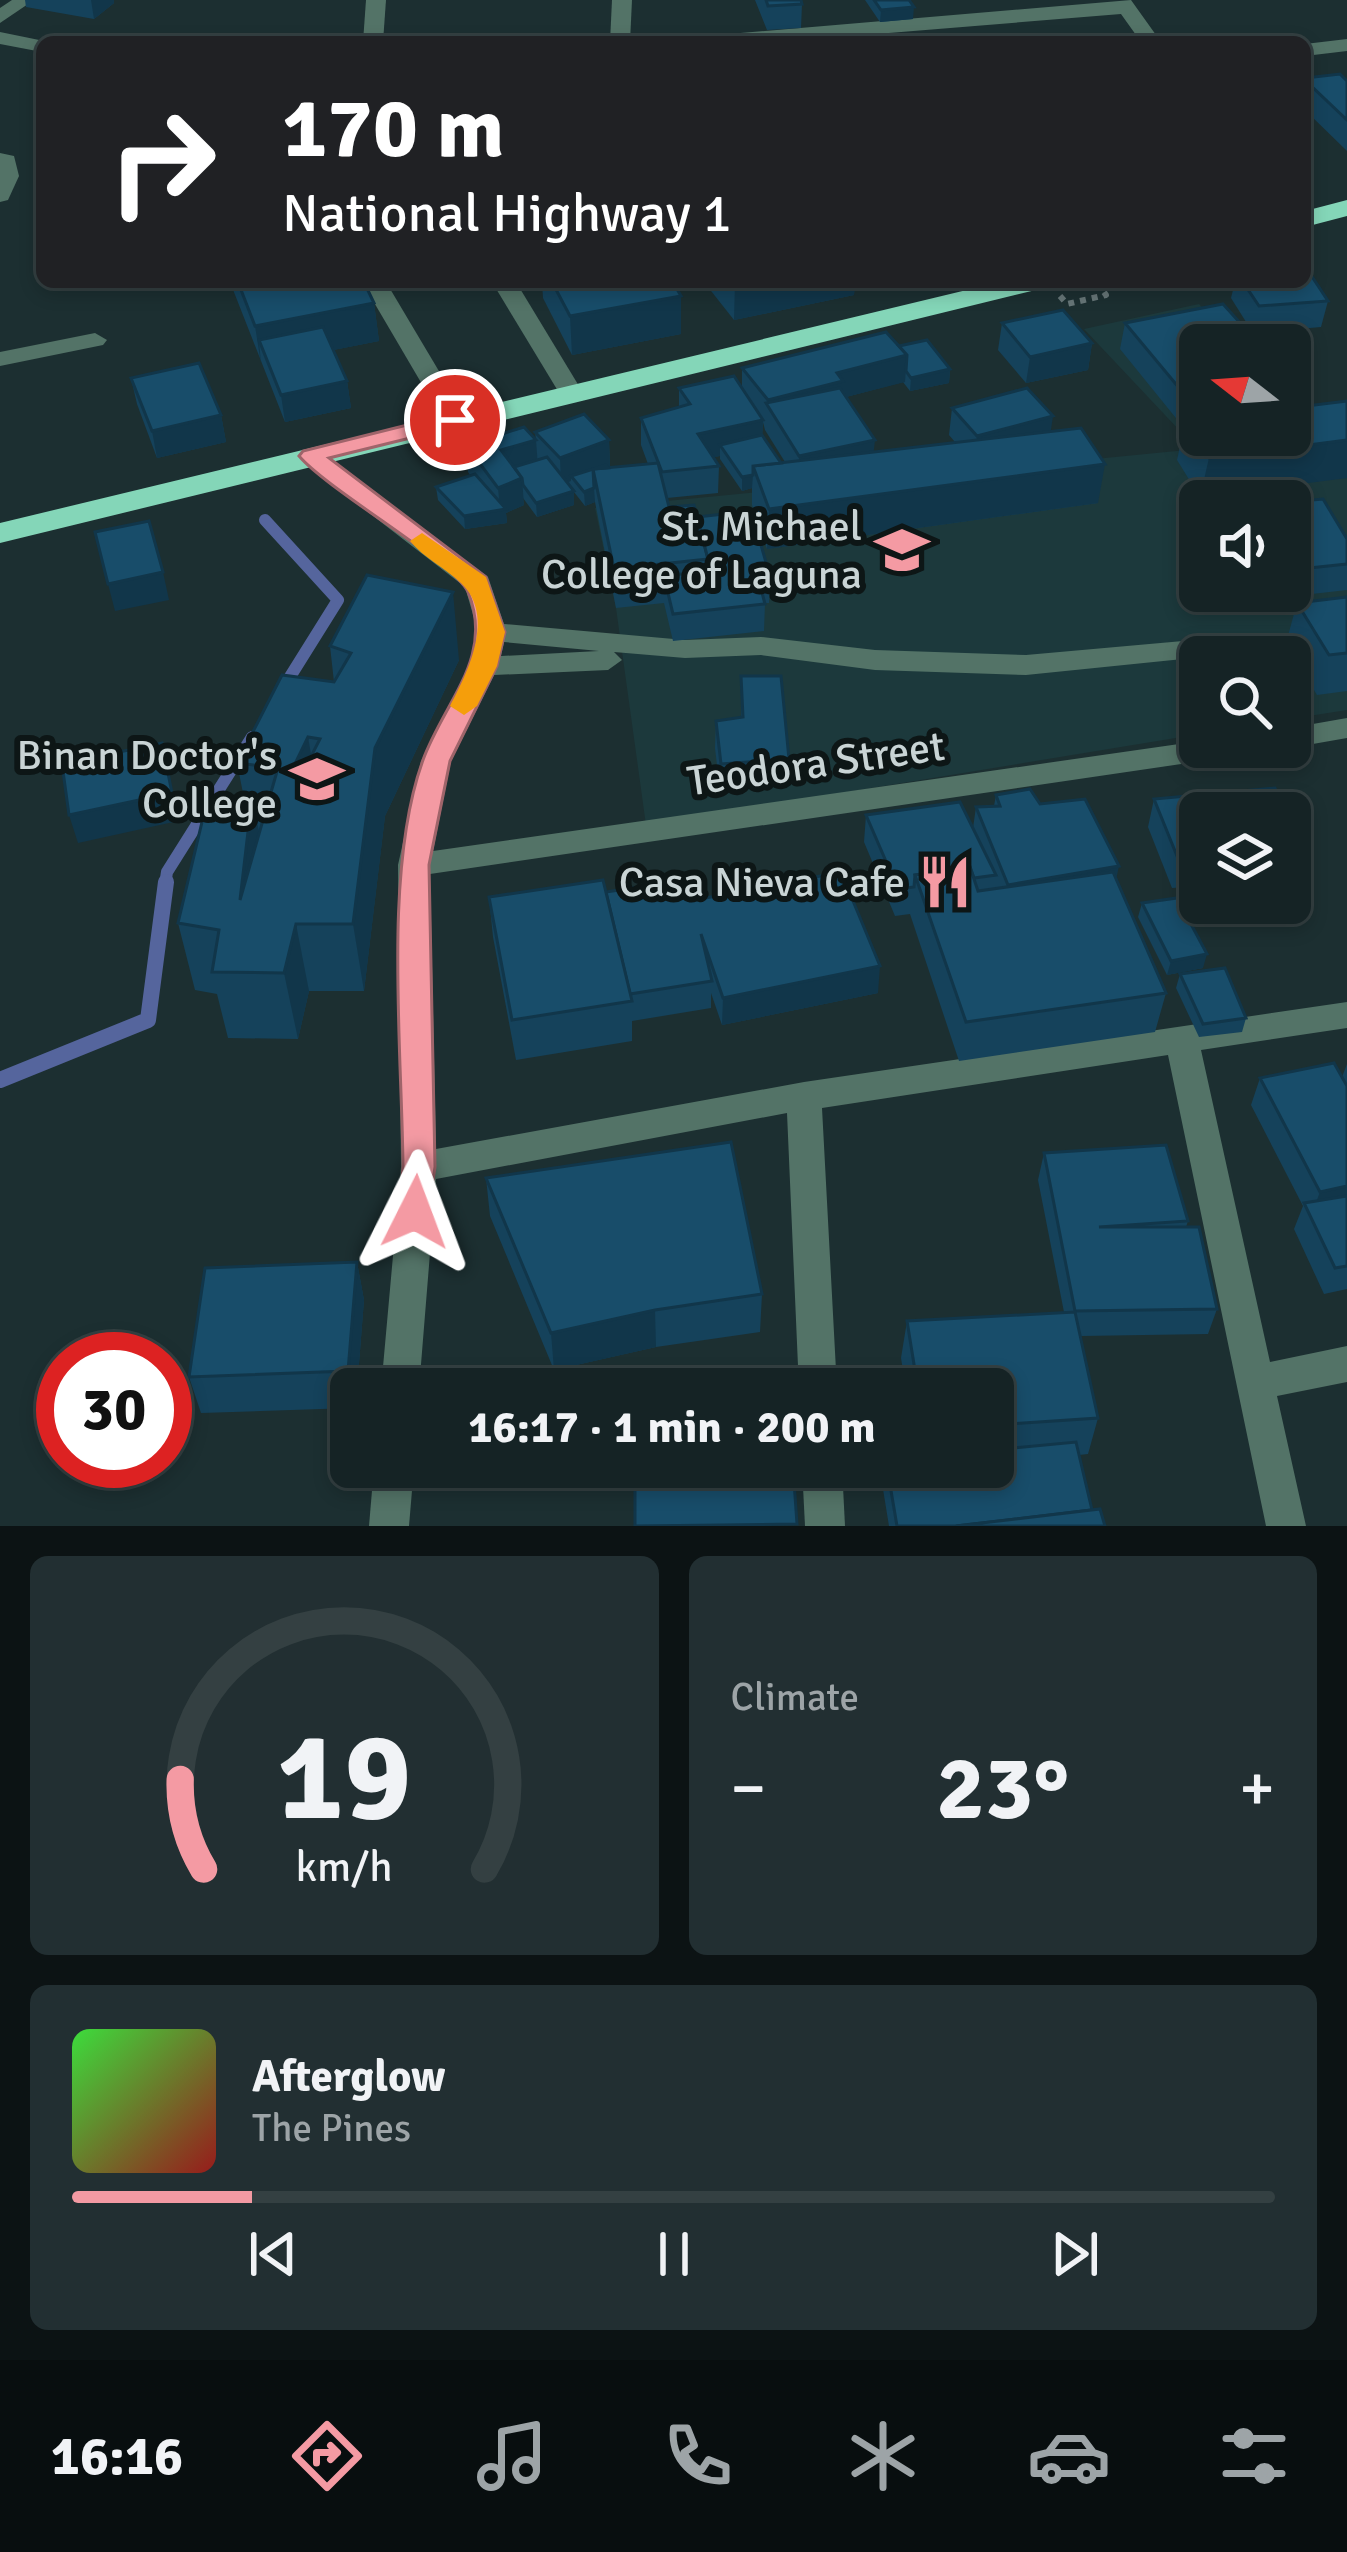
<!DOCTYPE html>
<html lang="en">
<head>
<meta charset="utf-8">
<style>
  body { margin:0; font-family:Signika,sans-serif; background:#222f32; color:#f1f3f6; height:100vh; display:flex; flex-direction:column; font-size:45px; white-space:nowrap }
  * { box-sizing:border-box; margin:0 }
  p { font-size:39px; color:#9da4a7 }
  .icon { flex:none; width:66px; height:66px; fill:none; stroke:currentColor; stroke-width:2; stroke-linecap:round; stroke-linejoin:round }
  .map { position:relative; height:1526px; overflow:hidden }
  .details { display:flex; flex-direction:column; gap:30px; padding:30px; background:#0c1314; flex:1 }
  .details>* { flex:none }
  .top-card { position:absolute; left:36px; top:36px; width:1275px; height:252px; border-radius:18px; box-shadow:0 6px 18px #0003,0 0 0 3px #344042; background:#202124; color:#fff; overflow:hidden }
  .needle { width:78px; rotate:287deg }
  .fabs { position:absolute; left:1179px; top:324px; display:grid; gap:24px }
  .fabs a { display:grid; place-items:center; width:132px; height:132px; border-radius:18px; background:#152325; box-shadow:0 6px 18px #0003,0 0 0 3px #344042; font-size:60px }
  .speed { position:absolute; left:36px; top:1332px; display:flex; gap:24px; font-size:60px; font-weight:700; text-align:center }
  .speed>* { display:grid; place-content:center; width:156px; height:156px; border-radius:50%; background:#152325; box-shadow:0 6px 18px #0003,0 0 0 3px #344042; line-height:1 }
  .speed .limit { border:18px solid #d22; background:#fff; color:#111 }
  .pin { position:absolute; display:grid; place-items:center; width:102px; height:102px; color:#fff; margin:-51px; border:6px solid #fff; border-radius:50%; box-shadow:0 3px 12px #0007 }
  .me { position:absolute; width:132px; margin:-66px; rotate:3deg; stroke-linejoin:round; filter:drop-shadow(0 0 9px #0008) }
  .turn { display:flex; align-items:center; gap:42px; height:252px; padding:0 48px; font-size:54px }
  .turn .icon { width:156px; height:156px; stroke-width:2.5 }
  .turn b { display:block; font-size:84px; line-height:102px }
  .big { font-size:90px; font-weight:800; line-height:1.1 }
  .details .tile { flex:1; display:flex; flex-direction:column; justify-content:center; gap:18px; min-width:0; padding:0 42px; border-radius:18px; background:#222f32 }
  .details .dial { align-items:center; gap:0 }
  .dial svg { height:312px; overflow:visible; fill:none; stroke:#344042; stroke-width:7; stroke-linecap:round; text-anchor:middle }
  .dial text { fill:#f1f3f6; stroke:none }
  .song { display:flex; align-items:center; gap:36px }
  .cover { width:144px; height:144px; border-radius:18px; background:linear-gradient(135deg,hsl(120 70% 55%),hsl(0 70% 35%)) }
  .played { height:12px; border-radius:6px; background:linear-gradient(90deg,#f49aa3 15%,#344042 15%) }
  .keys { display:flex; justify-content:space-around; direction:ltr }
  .heat { display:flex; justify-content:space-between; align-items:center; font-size:66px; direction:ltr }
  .details .tiles { flex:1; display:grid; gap:30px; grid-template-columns:1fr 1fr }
  .tile:last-child { grid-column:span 2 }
  .trip { position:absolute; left:330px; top:1368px; width:684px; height:120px; border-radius:18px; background:#152325; box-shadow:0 6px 18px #0003,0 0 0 3px #344042; font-weight:800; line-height:120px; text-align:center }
  .tabs { display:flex; height:192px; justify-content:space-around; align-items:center; background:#080e0f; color:#9da4a7 }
  .tabs .icon { width:84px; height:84px }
  .tabs .on { color:#f49aa3 }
  .tabs b { font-size:54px; color:#f1f3f6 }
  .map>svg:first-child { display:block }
</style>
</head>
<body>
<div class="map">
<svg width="1347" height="1526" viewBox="0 0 1347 1526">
  <rect width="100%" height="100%" fill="#1c2f31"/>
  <!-- built -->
  <path fill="#1c393c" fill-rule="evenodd" d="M1199 304 1237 345H1200V435H1290L1311 423 1347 419V710L1290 719V657H1200V734L646 825 616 608 595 508 1197 449 1084 329ZM1200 501H1290V591H1200Z"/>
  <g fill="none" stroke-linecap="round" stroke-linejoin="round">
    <!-- stream-far1 -->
    <g stroke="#55659d" stroke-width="12">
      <polyline points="265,520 338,600 283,688"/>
      <polyline points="165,885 167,872 252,737"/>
    </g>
    <!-- stream -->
    <polyline stroke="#55659d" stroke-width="16" points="0,1080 148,1020 166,882"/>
    <!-- path -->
    <polyline stroke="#677678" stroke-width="6" stroke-dasharray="6 6" stroke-linecap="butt" points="1060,296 1067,304 1106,295 1097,282"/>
    <!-- minor -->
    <g fill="#537367" fill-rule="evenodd">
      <polygon points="12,0 34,0 0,23 0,8"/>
      <polygon points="366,0 386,0 383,42 363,42"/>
      <polygon points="612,0 632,0 630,42 610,42"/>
      <polygon points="1131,0 1161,42 1141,42 1121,14 778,42 695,42 705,36"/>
      <polygon points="0,32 49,42 42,42 42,52 0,44"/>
      <polygon points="1347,39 1347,51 1305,56 1305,44"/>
      <polygon points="0,153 14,156 19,176 8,200 0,202"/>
      <polygon points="362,282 386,282 468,420 464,425 446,425"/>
      <polygon points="492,282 516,282 582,391 579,396 561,396"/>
      <polygon points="95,333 107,340 103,345 0,366 0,352"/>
      <path d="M311 448 488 577 504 624 685 640 761 637 875 650 1026 655 1183 641 1231 650 1235 657H1200V663L1183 659 1026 675 875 670 761 655 685 658 614 652 622 660 608 670 494 675 451 761 433 851 1200 741V747H1244L1229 757 430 874 436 1149 804 1082 1347 1002V1028L1201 1050 1270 1362 1347 1346V1382L1277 1396 1306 1526H1266L1168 1055 822 1108 837 1389H799L787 1113 436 1179 419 1389H381L401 1167 398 865 421 761 470 666 478 632 465 587 302 461 298 456ZM504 642 599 651 501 656Z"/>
      <polygon points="1347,718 1347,738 1290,748 1285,747 1290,747 1290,728"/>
      <polygon points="374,1467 414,1467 409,1526 369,1526"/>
      <polygon points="802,1467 842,1467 845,1526 805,1526"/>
    </g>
    <!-- highway -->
    <g fill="#84d6b8" fill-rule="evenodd">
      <polygon points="1347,200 1347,216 1305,227 1305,211"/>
      <polygon points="1000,282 1048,282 1044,288 0,543 0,523"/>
    </g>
  </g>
  <!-- wall -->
  <g fill="#15425b" fill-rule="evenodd">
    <polygon points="25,0 114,0 114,3 94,19 26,7"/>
    <polygon points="755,0 801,0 802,4 801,28 767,30"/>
    <polygon points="865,0 909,0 913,19 880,22"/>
    <polygon points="1305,78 1347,81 1347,151 1305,110"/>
    <polygon points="230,282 364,282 374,303 379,341 333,350 347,381 351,408 285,422"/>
    <polygon points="542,282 673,282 681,334 572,355 543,298"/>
    <polygon points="704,282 855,282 854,295 734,320"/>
    <polygon points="1235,282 1305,282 1328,301 1321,327 1253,333 1231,298"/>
    <polygon points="1002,323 1092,343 1088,370 1026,383 998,350"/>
    <polygon points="1125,323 1200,345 1200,435 1307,397 1305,406 1200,497 1177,460 1184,428 1120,349"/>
    <path d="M899 346 950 369 949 383 910 391 903 382 846 397 874 452 955 442 949 435 952 408 1051 431 1098 503 767 549 752 505V488L742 491 720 459V456L713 457 719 466 718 493 667 498 669 507 697 517 770 576 769 603H765L764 631 673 641 664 603 616 608 595 502 585 506 574 492V505L537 517 523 498 524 505 506 513 507 523 465 529 438 500 436 487 471 476 468 472 466 445 536 440 535 432 609 440 610 467 648 464 641 445V418L679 407V388H742V368ZM763 422 765 430 785 462 781 463 762 436Z"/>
    <polygon points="131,378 221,415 226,442 157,458 137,404"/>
    <polygon points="1290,502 1347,539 1347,590 1258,600 1253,591 1290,591"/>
    <polygon points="1347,597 1347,691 1317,695 1286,643 1297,603"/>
    <polygon points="330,646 459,660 385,816 364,991 309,991 298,1039 228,1038 217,994 195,990 178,923 244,798 237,763 334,682"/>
    <polygon points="741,676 789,759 787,786 720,791 715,748 716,721 741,717"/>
    <polygon points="996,795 1040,804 1116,878 1166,993 1155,1032 959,1061 910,914 895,916 864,842 866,815 973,828 976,807 994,806"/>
    <polygon points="1154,799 1200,813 1200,886 1172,888 1148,827"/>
    <polygon points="1290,822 1302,849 1294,876 1290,877"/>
    <polygon points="606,892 690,901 878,993 722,1025 711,993 711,1008 632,1021 632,1041 516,1060 493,937 489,897"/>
    <polygon points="1142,903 1203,968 1167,975 1138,917"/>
    <polygon points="1180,974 1246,1018 1242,1032 1199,1037 1176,988"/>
    <polygon points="1347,1064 1347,1289 1324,1294 1294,1229 1303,1206 1251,1105 1260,1078 1342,1077"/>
    <polygon points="1044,1153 1188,1221 1186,1227 1217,1309 1208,1334 1081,1336 1098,1418 1088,1454 1079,1455 1092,1510 1105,1526 889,1526 882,1483 885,1467 993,1467 993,1389 906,1389 901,1358 907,1321 1064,1312 1038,1180"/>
    <polygon points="486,1178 762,1294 760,1332 656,1347 554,1370 490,1216"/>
    <polygon points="357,1262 364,1300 357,1389 351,1389 351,1408 201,1413 189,1377"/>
  </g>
  <!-- shaded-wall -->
  <g fill="#11364a">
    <polygon points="91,0 114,0 114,3 94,19"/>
    <polygon points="914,7 913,19 880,22 881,10"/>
    <polygon points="735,282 855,282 854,295 734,320"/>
    <polygon points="681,296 681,334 572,355 570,316"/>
    <polygon points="374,303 379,341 268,363 259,340 261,364 255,326"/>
    <polygon points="1092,343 1088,370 1026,383 1030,357"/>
    <polygon points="907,355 905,382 842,398 767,406 768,400 837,373"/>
    <polygon points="950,369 949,383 910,391 911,378"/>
    <polygon points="347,381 351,408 285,422 281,395"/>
    <polygon points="1307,397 1300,424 1290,426 1290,401"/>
    <polygon points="221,415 226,442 157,458 152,431"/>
    <polygon points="1053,416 1049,443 973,463 977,436"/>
    <polygon points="763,420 762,447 720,445 720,456 697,461 698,434"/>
    <polygon points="536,440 538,467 514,474 501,450"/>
    <polygon points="609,440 610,467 571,476 571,481 561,485 560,458"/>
    <polygon points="875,440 872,467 798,483 799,456"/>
    <polygon points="1347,440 1347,478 1200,497 1209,458"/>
    <polygon points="1105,464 1098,503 767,549 769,509"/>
    <polygon points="753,475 752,488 742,491 742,477"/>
    <polygon points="522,478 524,505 506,513 507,523 465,529 464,516 500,510 498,488"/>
    <polygon points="594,488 595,502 585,506 584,492"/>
    <polygon points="574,491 574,505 537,517 536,503"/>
    <polygon points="163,572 169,600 115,611 108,584"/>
    <polygon points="453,592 459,660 385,816 364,991 353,924 375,748"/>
    <polygon points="308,737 320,805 292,770"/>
    <polygon points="162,743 178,821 78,843 69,815"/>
    <polygon points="252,798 266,865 240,900"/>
    <polygon points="1119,866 1113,894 1004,912 1008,885"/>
    <polygon points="296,924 309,991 298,1039 284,973"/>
    <polygon points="1207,954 1203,968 1167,975 1171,961"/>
    <polygon points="880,966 878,993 722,1025 723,998"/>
    <polygon points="1347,1186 1347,1210 1310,1218 1320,1192"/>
    <polygon points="357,1262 364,1300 357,1389 352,1389 348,1371"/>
    <polygon points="655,1310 656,1347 554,1370 551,1333"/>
  </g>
  <!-- building -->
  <g fill="#184d6a" stroke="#11364a" stroke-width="3" fill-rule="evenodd">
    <polygon points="766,0 801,0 802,4 768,6"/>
    <polygon points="874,0 909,0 914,7 881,10"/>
    <polygon points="1340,74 1347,81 1347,120 1305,80 1305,78"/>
    <polygon points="1305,266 1328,301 1259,306 1243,282 1305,282"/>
    <polygon points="238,282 364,282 374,303 255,326"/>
    <polygon points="552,282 673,282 681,296 570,316"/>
    <polygon points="1223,304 1260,345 1200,345 1200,413 1125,323"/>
    <polygon points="1063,310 1092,343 1030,357 1002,323"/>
    <polygon points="323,327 347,381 281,395 259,340"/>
    <polygon points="886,332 907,355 837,373 843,381 768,400 742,368"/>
    <polygon points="927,340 950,369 911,378 906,371 907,355 899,346"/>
    <polygon points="199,363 221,415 152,431 131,378"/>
    <polygon points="734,376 763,420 698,434 719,466 662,472 641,418 690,404 679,388"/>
    <polygon points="1290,378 1307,397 1290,401"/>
    <polygon points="840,388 875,440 799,456 766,403"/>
    <polygon points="1027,388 1053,416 977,436 952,408"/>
    <polygon points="1347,401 1347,440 1209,458 1186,421 1200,419 1200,435 1290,435 1290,408"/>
    <polygon points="584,414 609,440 560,458 535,432"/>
    <polygon points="524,427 536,440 501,450 522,478 498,488 466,445"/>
    <polygon points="1081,428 1105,464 769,509 753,466"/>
    <polygon points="762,435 781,463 753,466 753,475 742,477 720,445"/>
    <polygon points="547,457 574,491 536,503 523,485 522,478 514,467"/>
    <polygon points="658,463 669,507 694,505 708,559 614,569 593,469"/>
    <polygon points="606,465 608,468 593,469 594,488 584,492 571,476"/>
    <polygon points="475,474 506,509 464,516 436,487"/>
    <polygon points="1323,499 1347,539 1347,564 1290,570 1290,502"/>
    <polygon points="751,511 770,576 758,577 765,604 673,614 664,576 708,571 708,559 697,517"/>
    <polygon points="149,521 163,572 108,584 95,532"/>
    <path d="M367 575 453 592 375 748 353 924H296L284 973 212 972 219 930 178 923 207 801 252 798 240 900 278 768 237 763 282 675 334 682 351 653 330 646ZM308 737 320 739 303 772 292 770Z"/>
    <polygon points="1347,597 1347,653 1329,655 1297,603"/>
    <polygon points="741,676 781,676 789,759 721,764 716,721 743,717"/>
    <polygon points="162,743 172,793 69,815 62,764"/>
    <polygon points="1275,788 1286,813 1200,813 1200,859 1179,861 1154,799"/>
    <polygon points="1030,789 1040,804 1085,799 1119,866 1008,885 976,807 1000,806 996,795"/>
    <polygon points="960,802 996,875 974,878 970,867 915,875 914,887 898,889 866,815"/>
    <polygon points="1290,822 1302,849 1290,850"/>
    <polygon points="970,867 978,891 1113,872 1166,993 966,1022 915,875"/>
    <polygon points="841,872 880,966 723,998 701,934 712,981 630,994 606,892 684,880 690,901"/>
    <polygon points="603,880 632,1001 512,1020 489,897"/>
    <polygon points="1177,898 1207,954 1171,961 1142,903"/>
    <polygon points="1225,968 1246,1018 1203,1024 1180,974"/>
    <polygon points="1334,1063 1347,1086 1347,1186 1320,1192 1260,1078"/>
    <polygon points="731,1142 762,1294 655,1310 551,1333 486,1178"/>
    <polygon points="1166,1145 1188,1221 1099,1227 1199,1227 1217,1309 1075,1311 1044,1153"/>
    <polygon points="1347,1196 1347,1266 1335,1268 1304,1203"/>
    <polygon points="357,1262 348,1371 189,1377 205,1268"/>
    <polygon points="1075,1312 1098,1418 993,1425 993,1389 918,1389 907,1321"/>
    <polygon points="1076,1442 1092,1510 956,1526 897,1526 887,1467 993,1467 993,1450"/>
    <polygon points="635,1467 793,1467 797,1524 635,1526"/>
    <polygon points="1100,1509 1105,1526 956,1526"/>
  </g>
  <!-- route -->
  <path fill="#f49aa3" stroke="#9f646a" stroke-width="3" d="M455 413 463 415V425L329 458 486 577 505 632 497 666 450 761 429 865 435 1167 427 1222 415 1226 403 1222 399 1212 403 1167C402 1048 383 870 423 760 444 702 495 657 468 592 455 563 329 491 299 456L303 451Z"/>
  <!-- slow -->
  <path fill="#f59e0b" d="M422 533 486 577 505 632 497 666 477 706 464 715 450 706C468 672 496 616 461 583 445 568 424 558 410 541Z"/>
  <!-- icons -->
  <defs>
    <symbol id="university-bare" viewBox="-9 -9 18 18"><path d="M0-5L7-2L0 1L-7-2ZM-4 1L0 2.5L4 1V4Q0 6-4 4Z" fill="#f49aa3" stroke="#0d1616" stroke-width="2.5" paint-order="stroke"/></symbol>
    <symbol id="restaurant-bare" viewBox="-9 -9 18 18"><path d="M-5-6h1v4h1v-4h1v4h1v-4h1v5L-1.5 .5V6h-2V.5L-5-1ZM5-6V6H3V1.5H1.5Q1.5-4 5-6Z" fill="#f49aa3" stroke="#0d1616" stroke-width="2.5" paint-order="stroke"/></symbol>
  </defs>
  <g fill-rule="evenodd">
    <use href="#university-bare" x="864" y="512" width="76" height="76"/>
    <use href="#university-bare" x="279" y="741" width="76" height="76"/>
    <use href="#restaurant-bare" x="907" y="844" width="76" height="76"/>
  </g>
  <g text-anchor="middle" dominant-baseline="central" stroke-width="12" stroke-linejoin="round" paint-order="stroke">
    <!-- poi labels -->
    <g font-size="42" fill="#c9d4d5" stroke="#0d1616" text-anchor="end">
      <text x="862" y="526">St. Michael<tspan x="862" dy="48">College of Laguna</tspan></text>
      <text x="277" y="755">Binan Doctor's<tspan x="277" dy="48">College</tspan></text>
      <text x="905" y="882">Casa Nieva Cafe</text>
    </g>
    <!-- street labels -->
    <g font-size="42" fill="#c9d4d5" stroke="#0d1616">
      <text transform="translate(816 764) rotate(-8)">Teodora Street</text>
    </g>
  </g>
</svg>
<div class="fabs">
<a><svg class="needle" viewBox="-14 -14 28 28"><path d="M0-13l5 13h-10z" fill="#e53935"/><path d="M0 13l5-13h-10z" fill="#9da4a7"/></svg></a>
<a><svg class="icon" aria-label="sound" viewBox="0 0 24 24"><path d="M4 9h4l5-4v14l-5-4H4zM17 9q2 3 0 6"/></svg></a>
<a><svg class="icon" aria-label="search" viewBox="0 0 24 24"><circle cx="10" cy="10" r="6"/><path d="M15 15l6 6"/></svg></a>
<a><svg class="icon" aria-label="layers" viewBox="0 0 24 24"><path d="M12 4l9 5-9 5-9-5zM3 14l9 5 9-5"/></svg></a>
</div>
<div class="speed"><div class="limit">30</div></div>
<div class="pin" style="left:455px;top:420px;background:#d93025"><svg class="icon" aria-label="arrive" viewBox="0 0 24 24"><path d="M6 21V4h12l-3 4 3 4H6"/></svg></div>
<svg class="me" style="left:415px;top:1212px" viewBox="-20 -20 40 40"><path d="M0-17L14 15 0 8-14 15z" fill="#f49aa3" stroke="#fff" stroke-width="4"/></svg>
<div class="trip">16:17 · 1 min · 200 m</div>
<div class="top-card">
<div class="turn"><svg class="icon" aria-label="right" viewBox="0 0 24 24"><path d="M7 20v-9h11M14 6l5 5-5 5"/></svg><div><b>170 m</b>National Highway 1</div></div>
</div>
</div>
<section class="details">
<div class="tiles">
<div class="tile dial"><svg viewBox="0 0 100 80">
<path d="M14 69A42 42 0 1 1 86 69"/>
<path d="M14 69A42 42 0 0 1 8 46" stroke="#f49aa3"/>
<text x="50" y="56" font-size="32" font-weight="700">19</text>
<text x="50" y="72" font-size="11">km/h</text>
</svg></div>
<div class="tile"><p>Climate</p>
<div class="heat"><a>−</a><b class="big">23°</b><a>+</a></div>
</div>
<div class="tile">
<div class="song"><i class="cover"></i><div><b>Afterglow</b><p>The Pines</p></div></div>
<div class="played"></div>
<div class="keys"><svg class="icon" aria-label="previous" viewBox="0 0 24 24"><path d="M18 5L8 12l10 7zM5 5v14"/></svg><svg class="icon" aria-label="pause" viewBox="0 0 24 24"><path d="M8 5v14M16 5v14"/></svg><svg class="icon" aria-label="next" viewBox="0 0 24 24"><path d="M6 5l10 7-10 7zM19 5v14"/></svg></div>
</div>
</div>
</section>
<nav class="tabs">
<b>16:16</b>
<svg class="icon on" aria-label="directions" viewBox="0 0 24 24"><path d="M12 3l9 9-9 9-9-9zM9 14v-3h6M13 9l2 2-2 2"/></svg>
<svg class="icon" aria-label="music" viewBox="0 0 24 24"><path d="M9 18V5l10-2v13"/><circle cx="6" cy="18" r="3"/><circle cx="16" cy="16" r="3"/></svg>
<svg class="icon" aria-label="phone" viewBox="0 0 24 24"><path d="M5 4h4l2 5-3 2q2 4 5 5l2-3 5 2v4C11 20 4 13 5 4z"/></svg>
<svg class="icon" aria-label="climate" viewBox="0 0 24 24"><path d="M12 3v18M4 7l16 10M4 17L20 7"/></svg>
<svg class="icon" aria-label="car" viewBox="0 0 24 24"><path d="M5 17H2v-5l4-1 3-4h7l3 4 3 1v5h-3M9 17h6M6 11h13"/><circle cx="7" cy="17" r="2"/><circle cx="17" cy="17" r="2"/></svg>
<svg class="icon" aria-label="filters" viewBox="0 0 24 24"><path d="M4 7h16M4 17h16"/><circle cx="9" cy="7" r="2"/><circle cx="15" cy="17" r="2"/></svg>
</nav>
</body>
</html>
